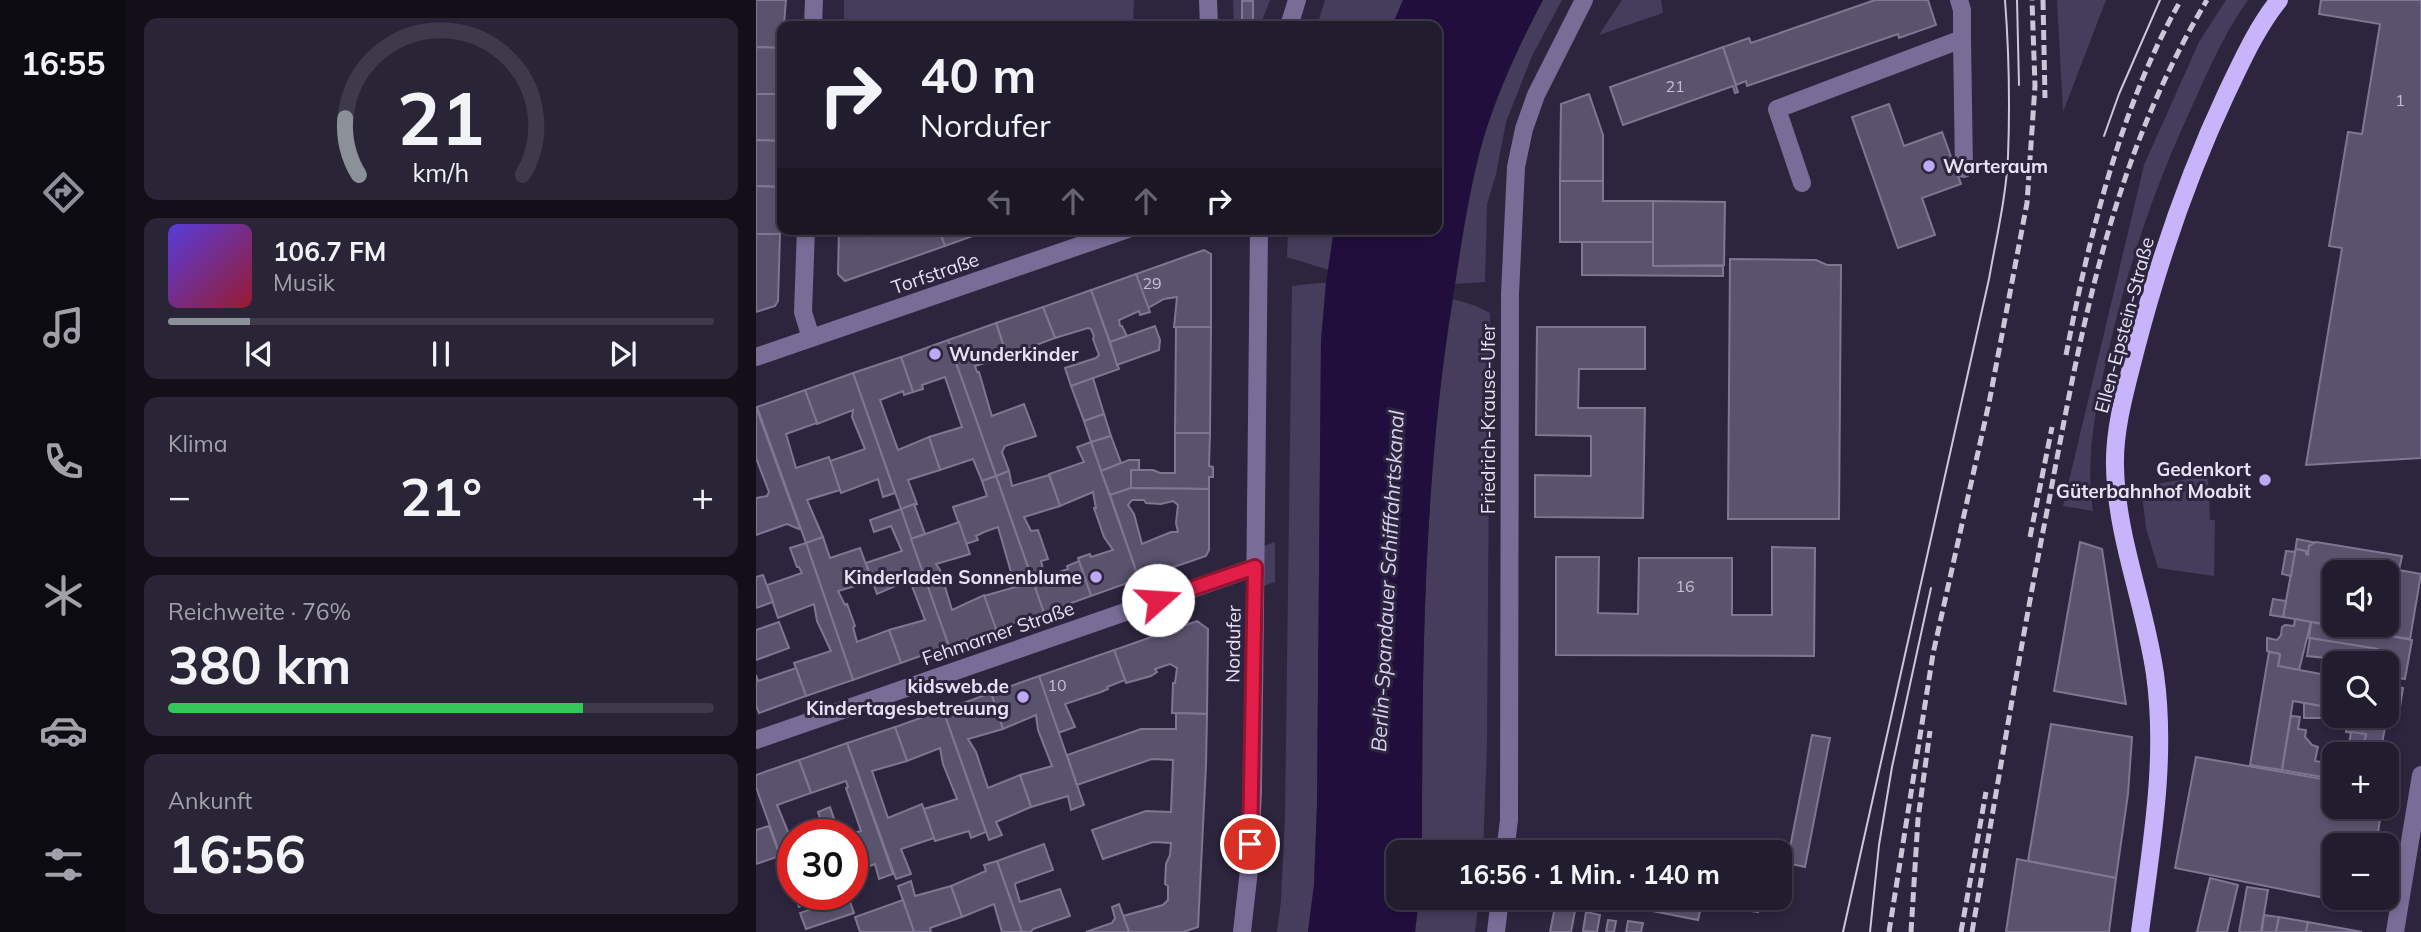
<!DOCTYPE html>
<html lang="de">
<head>
<meta charset="utf-8">
<style>
  body { margin:0; font-family:Mulish,sans-serif; background:#292536; color:#f1f3f6; height:100vh; display:flex; flex-direction:column; font-size:26px; white-space:nowrap }
  * { box-sizing:border-box; margin:0 }
  p { font-size:23px; color:#a2a1aa }
  .icon { flex:none; width:38px; height:38px; fill:none; stroke:currentColor; stroke-width:2; stroke-linecap:round; stroke-linejoin:round }
  .map { position:relative; flex:1; overflow:hidden }
  .drawer { display:flex; flex-direction:column; gap:18px; padding:18px; background:#120f19; width:630px }
  .drawer>* { flex:none }
  .hud { position:absolute; left:21px; top:21px; width:665px; height:214px; border-radius:14px; box-shadow:0 4px 10px #0003,0 0 0 2px #3e3a4a; background:#211c2e; color:#f1f3f6; overflow:hidden }
  .fabs { position:absolute; left:1566px; top:560px; display:grid; gap:14px }
  .fabs a { display:grid; place-items:center; width:77px; height:77px; border-radius:14px; background:#211c2e; box-shadow:0 4px 10px #0003,0 0 0 2px #3e3a4a; font-size:35px }
  .speed { position:absolute; left:21px; top:819px; display:flex; gap:14px; font-size:35px; font-weight:700; text-align:center }
  .speed>* { display:grid; place-content:center; width:91px; height:91px; border-radius:50%; background:#211c2e; box-shadow:0 4px 10px #0003,0 0 0 2px #3e3a4a; line-height:1 }
  .speed .limit { border:10px solid #d22; background:#fff; color:#111 }
  .pin { position:absolute; display:grid; place-items:center; width:60px; height:60px; color:#fff; margin:-30px; border:4px solid #fff; border-radius:50%; box-shadow:0 2px 7px #0007 }
  .me { position:absolute; width:77px; margin:-38px; rotate:71deg; stroke-linejoin:round; filter:drop-shadow(0 0 5px #0008) }
  .turn { display:flex; align-items:center; gap:24px; height:147px; padding:0 28px; font-size:32px }
  .turn .icon { width:91px; height:91px; stroke-width:2.5 }
  .turn b { display:block; font-size:49px; line-height:60px }
  .lanes { display:flex; align-items:center; height:66px; padding:0 28px; background:#0003; justify-content:center; gap:35px; direction:ltr }
  .lanes .off { opacity:.35 }
  .big { font-size:52px; font-weight:700; line-height:1.1 }
  .drawer .card { flex:1; display:flex; flex-direction:column; justify-content:center; gap:10px; min-width:0; padding:0 24px; border-radius:14px; background:#292536 }
  .drawer .dial { align-items:center; gap:0 }
  .dial svg { height:182px; overflow:visible; fill:none; stroke:#3e3a4a; stroke-width:7; stroke-linecap:round; text-anchor:middle }
  .dial text { fill:#f1f3f6; stroke:none }
  .song { display:flex; align-items:center; gap:21px }
  .cover { width:84px; height:84px; border-radius:10px; background:linear-gradient(135deg,hsl(250 70% 55%),hsl(350 70% 35%)) }
  .played { height:7px; border-radius:4px; background:linear-gradient(90deg,#8c9099 15%,#3e3a4a 15%) }
  .keys { display:flex; justify-content:space-around; direction:ltr }
  .heat { display:flex; justify-content:space-between; align-items:center; font-size:38px; direction:ltr }
  .charge { height:10px; border-radius:5px; background:linear-gradient(90deg,#34c759 76%,#3e3a4a 0) }
  .trip { position:absolute; left:630px; top:840px; width:406px; height:70px; border-radius:14px; background:#211c2e; box-shadow:0 4px 10px #0003,0 0 0 2px #3e3a4a; font-weight:700; line-height:70px; text-align:center }
  main { display:flex; flex:1; min-height:0 }
  .tab-bar { display:flex; flex-direction:column; width:126px; justify-content:space-around; align-items:center; background:#0d0b12; color:#a2a1aa }
  .tab-bar .icon { width:49px; height:49px }
  .tab-bar .active { color:#8c9099 }
  .tab-bar b { font-size:32px; color:#f1f3f6 }
  .map>svg:first-child { display:block }
</style>
</head>
<body>
<main>
<nav class="tab-bar">
<b>16:55</b>
<svg class="icon active" aria-label="directions" viewBox="0 0 24 24"><path d="M12 3l9 9-9 9-9-9zM9 14v-3h6M13 9l2 2-2 2"/></svg>
<svg class="icon" aria-label="music" viewBox="0 0 24 24"><path d="M9 18V5l10-2v13"/><circle cx="6" cy="18" r="3"/><circle cx="16" cy="16" r="3"/></svg>
<svg class="icon" aria-label="phone" viewBox="0 0 24 24"><path d="M5 4h4l2 5-3 2q2 4 5 5l2-3 5 2v4C11 20 4 13 5 4z"/></svg>
<svg class="icon" aria-label="climate" viewBox="0 0 24 24"><path d="M12 3v18M4 7l16 10M4 17L20 7"/></svg>
<svg class="icon" aria-label="car" viewBox="0 0 24 24"><path d="M5 17H2v-5l4-1 3-4h7l3 4 3 1v5h-3M9 17h6M6 11h13"/><circle cx="7" cy="17" r="2"/><circle cx="17" cy="17" r="2"/></svg>
<svg class="icon" aria-label="filters" viewBox="0 0 24 24"><path d="M4 7h16M4 17h16"/><circle cx="9" cy="7" r="2"/><circle cx="15" cy="17" r="2"/></svg>
</nav>
<section class="drawer">
<div class="card dial"><svg viewBox="0 0 100 80">
<path d="M14 69A42 42 0 1 1 86 69"/>
<path d="M14 69A42 42 0 0 1 8 44" stroke="#8c9099"/>
<text x="50" y="56" font-size="32" font-weight="700">21</text>
<text x="50" y="72" font-size="11">km/h</text>
</svg></div>
<div class="card">
<div class="song"><i class="cover"></i><div><b>106.7 FM</b><p>Musik</p></div></div>
<div class="played"></div>
<div class="keys"><svg class="icon" aria-label="previous" viewBox="0 0 24 24"><path d="M18 5L8 12l10 7zM5 5v14"/></svg><svg class="icon" aria-label="pause" viewBox="0 0 24 24"><path d="M8 5v14M16 5v14"/></svg><svg class="icon" aria-label="next" viewBox="0 0 24 24"><path d="M6 5l10 7-10 7zM19 5v14"/></svg></div>
</div>
<div class="card"><p>Klima</p>
<div class="heat"><a>−</a><b class="big">21°</b><a>+</a></div>
</div>
<div class="card"><p>Reichweite · 76%</p><b class="big">380 km</b><div class="charge"></div></div>
<div class="card"><p>Ankunft</p><b class="big">16:56</b></div>
</section>
<div class="map">
<svg width="1665" height="932" viewBox="0 0 1665 932">
  <rect width="100%" height="100%" fill="#2c253d"/>
  <!-- green -->
  <g fill="#463d5c">
    <polygon points="88,0 378,0 377,26 88,26"/>
    <polygon points="477,0 514,0 504,26 478,26"/>
    <polygon points="569,0 647,0 636,26 561,26"/>
    <path d="M787 0H806L776 56 750 122 740 174 731 204 729 282 699 284C707 235 714 185 728 137 742 90 764 43 787 0Z"/>
    <polygon points="866,0 905,0 907,13 843,35"/>
    <polygon points="1301,0 1350,0 1307,112"/>
    <path d="M1470 0H1492C1465 37 1448 81 1429 122 1395 197 1370 274 1352 353 1340 406 1329 457 1337 511L1307 506 1388 165 1443 42Z"/>
    <polygon points="532,229 578,229 573,270 531,257"/>
    <polygon points="563,283 570,283 565,341 561,805 558,885 552,932 521,932 525,901 529,817 536,286"/>
    <path d="M697 299 720 306 734 313 731 743 727 852H666C666 668 667 481 697 299Z"/>
    <polygon points="1452,476 1454,520 1459,520 1458,576 1402,568 1390,528 1385,486"/>
    <polygon points="519,542 519,582 508,586 508,546"/>
    <polygon points="663,898 723,898 719,932 659,932"/>
  </g>
  <!-- water -->
  <path fill="#210e3d" d="M647 0H787C764 43 743 89 728 136 712 190 705 247 696 303 667 484 666 669 666 852H642V898H663L659 932H552L558 885 561 805 565 341 570 283 578 229H681V26H636Z"/>
  <!-- building -->
  <g fill="#5a536e" stroke="#7e7794" stroke-width="2" fill-rule="evenodd">
    <polygon points="0,0 30,0 26,48 0,47"/>
    <polygon points="1119,0 1172,0 1180,25 1143,38 1142,34 991,86 990,81 980,85 967,47 993,38 995,43"/>
    <polygon points="1565,0 1665,0 1665,458 1550,465 1586,248 1573,246 1592,132 1606,134 1624,24 1563,14"/>
    <rect x="486" y="1" width="11" height="22"/>
    <polygon points="0,47 26,48 26,94 0,94"/>
    <polygon points="967,47 982,92 979,93 977,86 867,125 854,87"/>
    <polygon points="0,94 26,94 26,141 0,140"/>
    <polygon points="833,94 847,135 847,181 804,181 805,104"/>
    <polygon points="1133,104 1148,146 1186,132 1205,184 1166,198 1179,235 1142,248 1096,117"/>
    <polygon points="0,140 26,141 25,187 0,186"/>
    <polygon points="804,181 847,181 847,201 897,201 897,242 804,242"/>
    <polygon points="0,186 25,187 24,234 0,234"/>
    <polygon points="897,201 969,202 968,265 897,266"/>
    <polygon points="83,229 115,229 115,236 134,229 183,229 189,246 89,281 82,274"/>
    <polygon points="183,229 236,229 189,246"/>
    <polygon points="0,234 24,234 22,301 19,306 0,312"/>
    <polygon points="826,242 897,242 897,266 967,266 967,276 826,275"/>
    <polygon points="448,250 455,254 455,327 418,327 421,297 408,299 392,308 380,274"/>
    <polygon points="974,259 1060,260 1071,265 1085,265 1083,519 972,519"/>
    <polygon points="380,274 394,312 384,315 383,311 363,320 364,326 366,326 371,336 354,342 335,290"/>
    <polygon points="335,290 363,369 315,386 309,368 340,358 343,355 337,339 338,336 335,329 332,328 299,338 287,307"/>
    <polygon points="287,307 299,338 251,356 240,323"/>
    <polygon points="240,323 251,356 219,366 221,372 223,372 234,410 236,416 268,404 280,436 249,446 246,452 253,471 240,476 192,340"/>
    <polygon points="399,326 404,340 403,350 361,365 354,342"/>
    <polygon points="420,327 455,327 454,433 419,433"/>
    <polygon points="781,327 889,327 889,369 823,369 822,408 889,408 887,518 779,517 779,475 835,476 835,436 780,435"/>
    <polygon points="192,340 240,476 226,481 217,459 184,470 173,437 206,427 189,377 166,385 167,389 157,392 145,357"/>
    <polygon points="145,357 157,392 148,395 147,391 124,400 142,450 173,437 184,470 152,480 161,504 145,509 97,373"/>
    <polygon points="97,373 139,493 127,497 122,479 85,493 74,461 109,449 96,417 97,410 61,424 49,390"/>
    <polygon points="337,378 348,414 328,421 315,386"/>
    <polygon points="49,390 61,423 30,434 40,468 73,457 84,490 51,500 67,537 50,543 1,407"/>
    <polygon points="0,407 44,528 43,529 31,524 0,535 0,498 11,496 13,492 0,458"/>
    <polygon points="348,414 355,436 335,442 328,421"/>
    <polygon points="419,433 454,433 453,466 457,467 457,477 453,477 453,489 375,488 375,470 397,470 404,473 419,473"/>
    <polygon points="355,436 365,463 345,471 335,442"/>
    <polygon points="335,442 383,579 335,596 322,558 334,554 335,557 357,550 348,537 338,508 340,508 337,492 304,506 293,474 328,462 321,447"/>
    <polygon points="373,460 383,460 383,470 375,470 375,488 354,495 345,471"/>
    <polygon points="253,471 256,486 293,475 304,506 268,517 275,531 282,530 292,559 285,561 289,577 312,569 311,566 323,561 335,596 288,613 240,476"/>
    <polygon points="240,476 288,613 240,629 228,596 263,586 255,572 242,527 228,532 220,536 222,540 210,544 197,507 231,496 226,481"/>
    <path d="M375 488 453 489V550L450 556 383 579 354 495ZM376 500H388L390 503 405 504 417 501 422 505 420 523 422 532H415L386 544 378 514 372 505Z"/>
    <polygon points="158,504 169,534 155,539 145,509"/>
    <polygon points="145,509 193,646 145,663 133,630 169,620 156,586 155,579 121,594 110,563 146,551 135,526 118,532 114,520"/>
    <polygon points="203,522 214,554 180,564 184,570 196,610 228,595 240,629 193,646 155,539"/>
    <polygon points="67,537 74,558 104,548 116,581 82,591 89,605 91,604 99,626 97,627 101,642 133,630 145,663 97,680 50,543"/>
    <polygon points="1541,539 1561,543 1553,546 1552,555 1550,554 1550,551 1540,549 1539,552"/>
    <polygon points="1324,542 1346,549 1370,704 1298,691"/>
    <path d="M1560 542 1646 556 1643 570 1665 574 1654 639 1527 617 1539 552 1540 549 1550 551V554L1552 555 1553 546ZM1578 572H1631V625H1578Z"/>
    <polygon points="50,543 97,680 50,696 38,663 75,651 61,621 58,604 22,618 11,585 46,573 43,567 41,567 34,548"/>
    <polygon points="1016,547 1059,548 1058,656 800,655 800,557 843,557 842,613 882,614 883,558 976,558 976,615 1016,615"/>
    <polygon points="1530,551 1539,552 1535,576 1526,574"/>
    <polygon points="7,575 17,602 0,608 0,577"/>
    <polygon points="1517,599 1530,601 1527,617 1514,615"/>
    <polygon points="1539,619 1555,622 1543,670 1522,666 1524,654 1511,651 1511,638 1521,640 1525,635 1526,627 1529,625 1538,626"/>
    <polygon points="441,621 452,629 451,714 416,713 417,683 419,683 421,668 414,664 399,669 401,672 395,676 370,683 358,650"/>
    <polygon points="23,622 33,648 0,660 0,630"/>
    <polygon points="1555,622 1656,640 1649,679 1631,676 1631,663 1612,663 1613,656 1620,657 1622,649 1553,638"/>
    <polygon points="1554,638 1622,649 1620,657 1601,654 1601,651 1596,650 1595,656 1589,660 1551,656"/>
    <polygon points="358,650 369,680 351,687 352,689 345,692 309,704 319,727 302,733 283,676"/>
    <polygon points="1513,652 1524,654 1522,666 1576,676 1571,707 1537,701 1526,770 1494,765"/>
    <polygon points="40,668 50,696 3,713 0,706 0,675 2,681"/>
    <polygon points="283,676 328,805 315,810 312,796 275,807 264,775 296,766 282,730 280,715 247,729 235,693"/>
    <polygon points="1576,676 1578,676 1578,709 1571,707"/>
    <polygon points="1631,685 1647,688 1642,720 1624,716 1631,716"/>
    <polygon points="235,693 247,729 212,739 220,752 232,788 264,775 275,807 240,822 246,835 233,840 187,710"/>
    <polygon points="1548,703 1571,707 1569,718 1548,718"/>
    <polygon points="187,710 230,832 215,838 213,831 179,841 168,809 201,799 187,764 184,748 151,761 139,727"/>
    <polygon points="420,713 451,714 450,765 442,927 427,932 373,932 367,916 407,905 412,900 412,886 409,884 410,864 414,855 415,843 397,842 347,859 336,830 390,811 415,812 417,760 396,759 321,785 311,755 385,729 420,729"/>
    <polygon points="1535,716 1544,717 1542,729 1550,730 1549,737 1556,745 1562,747 1559,761 1571,763 1575,757 1578,758 1578,779 1526,770"/>
    <polygon points="1592,716 1631,717 1624,754 1606,753 1610,734 1590,732"/>
    <polygon points="1295,724 1376,737 1372,794 1360,878 1272,861"/>
    <polygon points="139,727 151,761 116,771 132,818 166,804 178,838 145,849 155,874 140,879 91,743"/>
    <polygon points="1595,732 1610,734 1606,752 1592,750"/>
    <polygon points="1056,735 1074,738 1049,867 1031,863"/>
    <polygon points="91,743 137,874 123,879 119,864 103,870 102,867 96,869 96,835 90,835 105,831 90,788 92,787 90,781 55,793 43,760"/>
    <polygon points="1440,757 1578,781 1578,807 1626,807 1620,845 1578,845 1578,898 1611,898 1609,906 1419,868"/>
    <polygon points="43,760 55,793 21,805 37,844 37,891 0,787 0,775"/>
    <polygon points="74,807 78,819 66,824 62,812"/>
    <polygon points="13,826 24,856 0,864 0,830"/>
    <polygon points="288,844 297,870 260,883 259,885 264,902 304,889 314,916 277,929 275,932 266,932 241,861"/>
    <polygon points="1261,859 1360,878 1353,932 1250,932"/>
    <polygon points="241,861 266,932 246,932 238,904 206,917 195,886 230,871 228,865"/>
    <polygon points="1454,878 1482,885 1471,932 1441,932"/>
    <polygon points="155,881 159,896 195,886 206,917 174,928 175,932 158,932 142,886"/>
    <polygon points="1491,887 1512,890 1505,932 1483,932"/>
    <polygon points="38,894 53,894 56,902 43,907"/>
    <polygon points="92,896 98,913 50,929 44,913"/>
    <polygon points="862,898 947,898 942,920 861,904"/>
    <polygon points="980,898 1004,900 1002,912 977,908"/>
    <polygon points="147,900 158,932 104,932 99,917"/>
    <polygon points="363,904 373,932 330,932 356,923 359,918 356,907"/>
    <polygon points="799,907 819,911 815,932 794,932"/>
    <polygon points="830,912 844,915 841,932 827,931"/>
    <polygon points="1508,915 1523,917 1520,932 1506,932"/>
    <polygon points="1523,917 1552,922 1550,932 1520,932"/>
    <polygon points="852,920 860,921 858,932 850,932"/>
    <polygon points="872,921 887,923 885,932 870,932"/>
    <polygon points="1552,922 1606,932 1550,932"/>
  </g>
  <g fill="none" stroke-linecap="round" stroke-linejoin="round">
    <!-- minor -->
    <g stroke="#796d98" stroke-width="18">
      <polyline points="452,0 453,26"/>
      <polyline points="57,26 58,0"/>
      <polyline points="533,26 541,0"/>
      <polyline points="1206,39 1208,169"/>
      <polyline points="1046,183 1021,109 1206,39 1206,10 1203,0"/>
      <polyline points="50,229 47,312 55,338"/>
      <polyline points="0,357 372,229"/>
      <polyline points="0,740 499,567"/>
      <polyline points="749,852 753,820 754,294 760,167 768,129 780,95 828,0"/>
      <polyline points="486,932 493,870 497,792 503,229"/>
      <polyline points="740,932 744,898"/>
      <polyline points="1639,932 1665,775"/>
    </g>
    <!-- major -->
    <path stroke="#c8b4fa" stroke-width="18" d="M1384 932C1395 847 1411 760 1399 674 1389 604 1360 536 1359 466 1358 428 1370 388 1379 352 1402 263 1432 175 1471 92 1486 61 1501 27 1523 0"/>
    <!-- tram -->
    <g stroke="#cbc6d8" stroke-width="2">
      <polyline points="1261,0 1263,85"/>
      <polyline points="1348,136 1363,94 1404,0"/>
      <path d="M1087 932 1233 279C1240 239 1250 198 1252 157 1254 105 1253 52 1249 0"/>
      <polyline points="1114,932 1123,845 1136,767 1175,588"/>
    </g>
    <!-- rail -->
    <g stroke="#cbc6d8" stroke-width="5" stroke-dasharray="10 5" stroke-linecap="butt">
      <polyline points="1287,0 1289,98"/>
      <path d="M1310 355C1333 237 1365 104 1425 0"/>
      <polyline points="1274,537 1296,427"/>
      <polyline points="1133,932 1177,654 1233,403 1271,203 1279,86 1276,0"/>
      <polyline points="1155,932 1162,819 1174,731"/>
      <polyline points="1205,932 1230,792"/>
      <path d="M1216 932C1241 790 1264 647 1292 506 1326 325 1355 161 1451 0"/>
    </g>
  </g>
  <g fill="none" stroke-linecap="round" stroke-linejoin="round">
    <defs>
      <polyline id="route" points="402,600 499,567 494,844"/>
    </defs>
    <!-- route casing -->
    <use href="#route" stroke="#92132f" stroke-width="18"/>
    <!-- route -->
    <use href="#route" stroke="#e11d48" stroke-width="12"/>
  </g>
  <!-- markers -->
  <g fill="#bea9f4" stroke="#2c253d" stroke-width="2.5">
    <circle cx="1173" cy="166" r="7"/>
    <circle cx="179" cy="354" r="7"/>
    <circle cx="1509" cy="480" r="7"/>
    <circle cx="340" cy="577" r="7"/>
    <circle cx="267" cy="697" r="7"/>
  </g>
  <g text-anchor="middle" dominant-baseline="central" stroke-width="6" stroke-linejoin="round" paint-order="stroke">
    <!-- number labels -->
    <g font-size="16" fill="#c4bfd2">
      <text x="919" y="86">21</text>
      <text x="1644" y="100">1</text>
      <text x="396" y="283">29</text>
      <text x="929" y="586">16</text>
      <text x="301" y="685">10</text>
    </g>
    <!-- poi labels -->
    <g font-size="19" font-weight="bold" fill="#e7e3f4" stroke="#2c253d" text-anchor="end">
      <text x="1187" y="166" text-anchor="start">Warteraum</text>
      <text x="193" y="354" text-anchor="start">Wunderkinder</text>
      <text x="1495" y="469">Gedenkort<tspan x="1495" dy="22">Güterbahnhof Moabit</tspan></text>
      <text x="326" y="577">Kinderladen Sonnenblume</text>
      <text x="253" y="686">kidsweb.de<tspan x="253" dy="22">Kindertagesbetreuung</tspan></text>
    </g>
    <!-- street labels -->
    <g font-size="19" fill="#e7e3f4" stroke="#2c253d">
      <text transform="translate(179 273) rotate(-19)">Torfstraße</text>
      <text transform="translate(1368 325) rotate(-75)">Ellen-Epstein-Straße</text>
      <text transform="translate(732 419) rotate(-90)">Friedrich-Krause-Ufer</text>
      <text transform="translate(242 633) rotate(-19)">Fehmarner Straße</text>
      <text transform="translate(477 644) rotate(-89)">Nordufer</text>
    </g>
    <!-- water labels -->
    <g font-size="21" font-style="italic" fill="#d9d1f2" stroke="#2c253d">
      <text transform="translate(631 581) rotate(-87)">Berlin-Spandauer Schifffahrtskanal</text>
    </g>
  </g>
</svg>
<div class="fabs">
<a><svg class="icon" aria-label="sound" viewBox="0 0 24 24"><path d="M4 9h4l5-4v14l-5-4H4zM17 9q2 3 0 6"/></svg></a>
<a><svg class="icon" aria-label="search" viewBox="0 0 24 24"><circle cx="10" cy="10" r="6"/><path d="M15 15l6 6"/></svg></a>
<a>+</a>
<a>−</a>
</div>
<div class="speed"><div class="limit">30</div></div>
<div class="pin" style="left:494px;top:844px;background:#d93025"><svg class="icon" aria-label="arrive" viewBox="0 0 24 24"><path d="M6 21V4h12l-3 4 3 4H6"/></svg></div>
<svg class="me" style="left:402px;top:600px" viewBox="-20 -20 40 40"><circle r="19" fill="#fff"/><path d="M0-13L10 11 0 6-10 11z" fill="#e11d48"/></svg>
<div class="trip">16:56 · 1 Min. · 140 m</div>
<div class="hud">
<div class="turn"><svg class="icon" aria-label="right" viewBox="0 0 24 24"><path d="M7 20v-9h11M14 6l5 5-5 5"/></svg><div><b>40 m</b>Nordufer</div></div>
<div class="lanes"><svg class="icon off" aria-label="left" viewBox="0 0 24 24"><path d="M17 20v-9H6M10 6l-5 5 5 5"/></svg><svg class="icon off" aria-label="ahead" viewBox="0 0 24 24"><path d="M12 20V5M6 11l6-6 6 6"/></svg><svg class="icon off" aria-label="ahead" viewBox="0 0 24 24"><path d="M12 20V5M6 11l6-6 6 6"/></svg><svg class="icon" aria-label="right" viewBox="0 0 24 24"><path d="M7 20v-9h11M14 6l5 5-5 5"/></svg></div>
</div>
</div>
</main>
</body>
</html>
